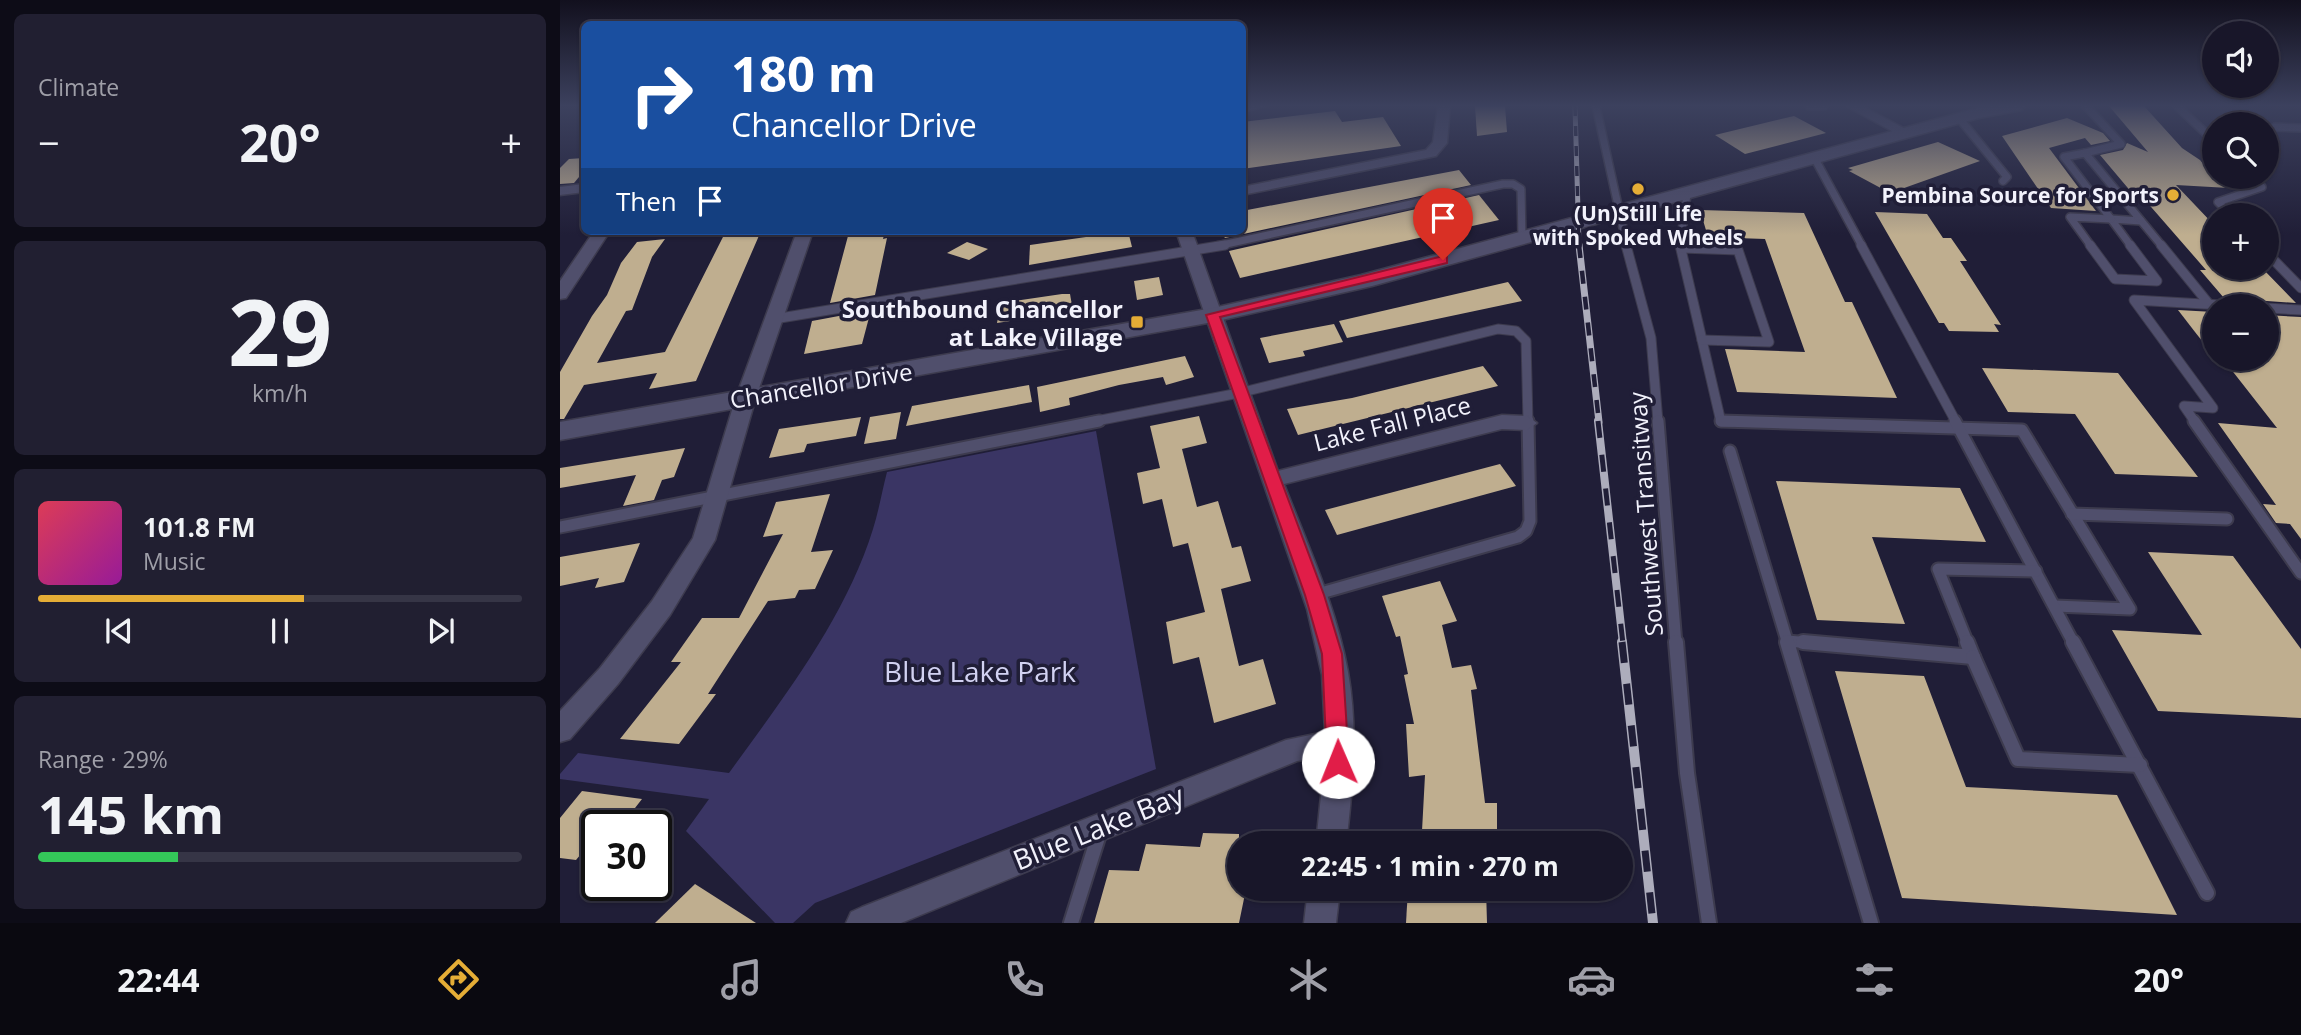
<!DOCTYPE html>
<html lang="en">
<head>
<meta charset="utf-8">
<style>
  body { margin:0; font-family:"Open Sans",sans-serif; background:#211f31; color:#f1f3f6; height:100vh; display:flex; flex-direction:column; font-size:26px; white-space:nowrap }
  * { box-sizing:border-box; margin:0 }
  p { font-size:23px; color:#9f9fa8 }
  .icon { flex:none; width:38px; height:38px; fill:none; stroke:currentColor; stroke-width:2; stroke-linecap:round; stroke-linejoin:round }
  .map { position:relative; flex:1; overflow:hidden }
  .details { display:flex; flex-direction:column; gap:14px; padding:14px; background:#0d0c17; width:560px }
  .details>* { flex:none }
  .top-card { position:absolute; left:21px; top:21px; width:665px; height:214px; border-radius:10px; box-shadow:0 2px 5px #0004,0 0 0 2px #363546; background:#1a4fa0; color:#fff; overflow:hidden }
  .tools { position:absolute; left:1642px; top:21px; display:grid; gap:14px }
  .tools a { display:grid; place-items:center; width:77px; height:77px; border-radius:50%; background:#181629; box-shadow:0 2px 5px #0004,0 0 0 2px #363546; font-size:35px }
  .speed { position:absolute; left:21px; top:810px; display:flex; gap:14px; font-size:35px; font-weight:700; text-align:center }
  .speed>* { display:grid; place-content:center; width:91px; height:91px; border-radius:50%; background:#181629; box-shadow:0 2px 5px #0004,0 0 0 2px #363546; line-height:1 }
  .speed .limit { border:4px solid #111; border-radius:10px; background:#fff; color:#111 }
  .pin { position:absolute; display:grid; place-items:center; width:60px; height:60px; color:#fff; margin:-72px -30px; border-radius:50% 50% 50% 0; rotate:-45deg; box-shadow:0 0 7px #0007 }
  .pin .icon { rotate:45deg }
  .me { position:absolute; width:77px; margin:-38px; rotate:359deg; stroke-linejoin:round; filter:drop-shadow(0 0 5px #0008) }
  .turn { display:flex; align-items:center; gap:24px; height:147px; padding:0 35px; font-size:32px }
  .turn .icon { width:91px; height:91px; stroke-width:2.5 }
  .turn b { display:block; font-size:49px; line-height:60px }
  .then { display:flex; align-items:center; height:66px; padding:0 35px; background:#0003; gap:14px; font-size:26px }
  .big { font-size:52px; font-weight:700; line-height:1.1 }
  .details .tile { flex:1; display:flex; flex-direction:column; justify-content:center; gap:10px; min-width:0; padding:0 24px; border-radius:10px; background:#211f31 }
  .details .dial { align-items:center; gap:0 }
  .dial b { font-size:91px; line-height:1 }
  .song { display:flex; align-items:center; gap:21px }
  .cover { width:84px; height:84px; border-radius:10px; background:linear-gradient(135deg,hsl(350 70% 55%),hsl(300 70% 35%)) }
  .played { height:7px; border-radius:4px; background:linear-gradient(90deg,#e5ad36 55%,#363546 55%) }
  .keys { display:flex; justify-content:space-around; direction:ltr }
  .heat { display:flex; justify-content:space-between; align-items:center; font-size:38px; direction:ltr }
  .charge { height:10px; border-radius:5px; background:linear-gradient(90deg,#34c759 29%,#363546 0) }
  .trip { position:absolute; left:667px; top:831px; width:406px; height:70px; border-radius:35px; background:#181629; box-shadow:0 2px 5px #0004,0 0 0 2px #363546; font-weight:700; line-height:70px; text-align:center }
  .dock { display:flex; height:112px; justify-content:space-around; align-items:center; background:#0a0910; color:#9f9fa8 }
  .dock .icon { width:49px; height:49px }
  .dock .current { color:#e5ad36 }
  .dock b { font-size:32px; color:#f1f3f6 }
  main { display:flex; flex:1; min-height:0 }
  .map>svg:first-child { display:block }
</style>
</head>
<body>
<main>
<section class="details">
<div class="tile"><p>Climate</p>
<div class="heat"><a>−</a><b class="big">20°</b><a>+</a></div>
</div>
<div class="tile dial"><b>29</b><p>km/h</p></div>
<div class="tile">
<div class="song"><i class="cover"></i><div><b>101.8 FM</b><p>Music</p></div></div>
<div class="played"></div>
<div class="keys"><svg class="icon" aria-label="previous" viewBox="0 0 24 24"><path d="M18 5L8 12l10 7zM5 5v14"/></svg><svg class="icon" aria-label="pause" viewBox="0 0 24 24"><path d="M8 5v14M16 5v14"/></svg><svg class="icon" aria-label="next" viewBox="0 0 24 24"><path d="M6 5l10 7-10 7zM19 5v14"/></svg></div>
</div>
<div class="tile"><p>Range · 29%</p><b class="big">145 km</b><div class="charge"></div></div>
</section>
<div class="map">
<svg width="1741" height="923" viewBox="0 0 1741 923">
  <rect width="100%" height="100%" fill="#201e37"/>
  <!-- green -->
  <path fill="#3a3564" d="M536 431 596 769 255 903 233 923H215L126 831 149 799 0 779V774L18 753 169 773C223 698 285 619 313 529 319 510 322 491 327 472Z"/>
  <!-- building -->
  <g fill="#bfae8f">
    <polygon points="915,106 945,106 947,132 917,136"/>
    <polygon points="1549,106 1584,106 1622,148 1640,160 1654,177 1669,188 1616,185 1654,225 1654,268 1702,268 1736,303 1664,298 1640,270 1646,270 1585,200 1578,200 1540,155 1563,150 1567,143 1588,152"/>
    <polygon points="775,111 782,122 823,117 841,146 682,169 682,122"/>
    <polygon points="1234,116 1266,133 1185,154 1155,135"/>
    <polygon points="1507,118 1543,133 1550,141 1531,145 1525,138 1489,148 1536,211 1491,208 1442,136"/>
    <polygon points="1378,142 1420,161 1330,193 1289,171 1293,170 1288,168"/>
    <polygon points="24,158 24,171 14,183 0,184 0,168 9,159"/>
    <polygon points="899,170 911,185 665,238 660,231 682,231 682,211"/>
    <polygon points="919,195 939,220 680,278 669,251"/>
    <polygon points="1140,210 1244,213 1285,302 1292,302 1337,398 1177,392 1165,349 1245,352 1205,239 1148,237"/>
    <polygon points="1315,212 1367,214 1383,238 1391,238 1407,261 1400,261 1441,325 1434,324 1439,332 1389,331 1384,323 1379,323"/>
    <polygon points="166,231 201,231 136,381 89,389 97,373 24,385 4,419 0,419 0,372 32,316 47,295 61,263 77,242 105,239 92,257 72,310 66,311 37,363 105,352"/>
    <polygon points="325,231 323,239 327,238 315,295 270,303 288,236"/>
    <polygon points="568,231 572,247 469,265 470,245"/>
    <polygon points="407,242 428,249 409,260 387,253"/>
    <polygon points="599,277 603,295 577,300 574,281"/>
    <polygon points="948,282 962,301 787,338 779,321"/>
    <polygon points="502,294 510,294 513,311 437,323 441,303"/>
    <polygon points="311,310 302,344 244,354 252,321"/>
    <polygon points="1618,310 1654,312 1654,356 1635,332"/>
    <polygon points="1706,315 1741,317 1741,539 1730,524 1716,523 1703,504 1716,505 1658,423 1717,428 1663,359 1706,359"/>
    <polygon points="774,324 783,342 743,351 745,356 709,363 700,338"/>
    <polygon points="625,356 634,377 606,385 603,377 559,385 509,398 510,405 480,412 477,387"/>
    <polygon points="923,366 938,386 738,435 727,409 792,398"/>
    <polygon points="1422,368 1558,373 1638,477 1555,474 1515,414 1448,412"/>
    <polygon points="469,385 472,402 346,426 352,406"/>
    <polygon points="341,412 336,439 304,444 310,417"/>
    <polygon points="639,416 647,443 622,449 637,507 658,501 672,548 681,546 691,581 661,589 679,666 703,659 716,704 654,723 639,657 613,664 606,622 645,612 628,543 613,547 602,499 583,504 577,473 600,468 590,426"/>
    <polygon points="301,417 296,436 247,444 244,452 209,458 219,429"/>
    <polygon points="125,448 114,477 102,480 94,500 63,506 76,475 0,488 0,468"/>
    <polygon points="940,464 956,486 777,535 765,510"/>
    <polygon points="1216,481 1400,488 1426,542 1312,537 1345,624 1257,620"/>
    <polygon points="270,494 251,552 273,550 255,589 239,590 235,598 208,601 148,694 156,694 119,744 60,739 121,662 111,662 142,618 179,618 223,534 203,537 216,502"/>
    <polygon points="80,543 64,582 35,588 39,578 0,586 0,557"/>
    <polygon points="1588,552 1673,556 1741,649 1741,718 1598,711 1552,630 1642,635"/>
    <polygon points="880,581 897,621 882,625 892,668 911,665 917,689 911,690 925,803 937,803 937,834 920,833 920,844 868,844 869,831 862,831 865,775 849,777 846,724 854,724 844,675 848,674 840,636 836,637 822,596"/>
    <polygon points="1275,671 1364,676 1406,787 1557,795 1617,915 1342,898"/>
    <polygon points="22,791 82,799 61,826 37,826 37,835 16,860 0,858 0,818"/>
    <polygon points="643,833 679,834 679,889 686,889 679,923 534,923 549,870 579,871 586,844 640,847"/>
    <polygon points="135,884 196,923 95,923"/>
    <polygon points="848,889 926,889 927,923 846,923"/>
  </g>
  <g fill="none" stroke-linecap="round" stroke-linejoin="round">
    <defs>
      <g id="lane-far3">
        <polyline points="1036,106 1067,246"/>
        <polyline points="1249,106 1264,106"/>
        <polyline points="1617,106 1654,141"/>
        <polyline points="1399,118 1447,177 1443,181"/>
        <polyline points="1715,127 1741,128"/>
        <polyline points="1525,153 1561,144 1526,106"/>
        <polyline points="1255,159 1302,246"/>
        <polyline points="1671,215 1658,202 1702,187 1691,177"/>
        <polyline points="1551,219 1581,221"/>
        <polyline points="1551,219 1571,246"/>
        <polyline points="1551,219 1504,157 1525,153 1602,246"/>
        <polyline points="657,246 943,184 953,184 961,189 962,239"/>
        <polyline points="1120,246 1127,194"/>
        <polyline points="1531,246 1510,217 1551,219"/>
      </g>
      <g id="lane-far2">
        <polyline points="1066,245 1091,338 1098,422"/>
        <polyline points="1120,245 1161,422 1172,422"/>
        <polyline points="1301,245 1396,422"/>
        <polyline points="1530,245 1555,279 1597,281 1570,245"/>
        <polyline points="1601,245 1649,304"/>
        <polyline points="1121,248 1178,250 1209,342 1142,340"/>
        <polyline points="1706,252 1741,288"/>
        <polyline points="1706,308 1741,310"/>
        <polyline points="214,319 665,245"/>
        <polyline points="531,422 679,393 938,329 956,331 966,341 968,422"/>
        <polyline points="1635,422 1624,406 1653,408 1574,300 1678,306"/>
      </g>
      <g id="lane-far1">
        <polyline points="1098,421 1116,644"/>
        <polyline points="1161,421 1462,430 1570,609 1495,606"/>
        <polyline points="1395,421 1514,644"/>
        <polyline points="1634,421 1741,573"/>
        <polyline points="1170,451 1228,644"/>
        <polyline points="1512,514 1667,519"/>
        <polyline points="0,527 539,421"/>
        <polyline points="754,595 958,537 966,531 970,521 968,421"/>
        <polyline points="1227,641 1263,644"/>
        <polyline points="1408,644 1378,569 1476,571"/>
      </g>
      <g id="lane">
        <polyline points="1116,642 1127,773 1149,923"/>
        <polyline points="1227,642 1311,923"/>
        <polyline points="1243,642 1413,657 1407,642"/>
        <polyline points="1513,642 1647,893"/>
        <polyline points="1413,657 1458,759 1580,765"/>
        <polyline points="511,923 540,831"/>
      </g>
      <g id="street">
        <polygon points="682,106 707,106 682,112"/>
        <polygon points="878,106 890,106 887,143 876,156 682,195 682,187 866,150 873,142"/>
        <polygon points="1286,106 1302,106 1353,133 1341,136"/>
        <polygon points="24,184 24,192 0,195 0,187"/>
        <polygon points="34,231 50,231 6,298 0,299 0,281"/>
        <polygon points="237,231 253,231 196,397 155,540 110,615 58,684 10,739 0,742 0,711 40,668 92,601 133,538 176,397"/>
        <path d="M616 231H632L718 471 942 415 967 416 977 423 967 430 942 429 724 484C748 546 776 606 788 672 798 728 793 787 786 844H756L765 757 737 761 341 923H286L291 912 302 907 726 740 765 732 762 675 747 609Z"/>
        <polygon points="748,889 780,889 776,923 744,923"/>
      </g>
      <polygon id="secondary" points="1425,106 1465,106 1462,110 1419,118 812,286 653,322 0,440 0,422 653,308 801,275"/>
    </defs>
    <!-- lane-far3 casing -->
    <use href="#lane-far3" stroke="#3d3b4e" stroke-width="10"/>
    <!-- lane-far2 casing -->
    <use href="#lane-far2" stroke="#3d3b4e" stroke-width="11"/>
    <!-- lane-far1 casing -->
    <use href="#lane-far1" stroke="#3d3b4e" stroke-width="15"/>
    <!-- lane casing -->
    <use href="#lane" stroke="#3d3b4e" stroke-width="18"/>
    <!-- street casing -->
    <use href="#street" stroke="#3d3b4e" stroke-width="3"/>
    <!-- secondary casing -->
    <use href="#secondary" stroke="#3d3b4e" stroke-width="3"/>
    <!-- lane-far3 -->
    <use href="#lane-far3" stroke="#504f6c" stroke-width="7"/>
    <!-- lane-far2 -->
    <use href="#lane-far2" stroke="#504f6c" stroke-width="9"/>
    <!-- lane-far1 -->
    <use href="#lane-far1" stroke="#504f6c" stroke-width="11"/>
    <!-- lane -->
    <use href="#lane" stroke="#504f6c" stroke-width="14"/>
    <!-- street -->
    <use href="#street" fill="#504f6c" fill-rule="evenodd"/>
    <!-- secondary -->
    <use href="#secondary" fill="#504f6c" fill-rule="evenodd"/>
    <defs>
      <polyline id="rail-far3" points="1015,106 1019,246"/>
      <polyline id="rail-far2" points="1019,245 1039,422"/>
      <polyline id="rail-far1" points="1038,421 1063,644"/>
      <polyline id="rail" points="1062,642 1093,923"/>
    </defs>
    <!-- rail-far3 casing -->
    <use href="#rail-far3" stroke="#adadbc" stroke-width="5"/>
    <!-- rail-far2 casing -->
    <use href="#rail-far2" stroke="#adadbc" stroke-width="7"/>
    <!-- rail-far1 casing -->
    <use href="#rail-far1" stroke="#adadbc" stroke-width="8"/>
    <!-- rail casing -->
    <use href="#rail" stroke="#adadbc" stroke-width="10"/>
    <!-- rail-far3 -->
    <use href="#rail-far3" stroke="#201e37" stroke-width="3.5" stroke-dasharray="10" stroke-linecap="butt"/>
    <!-- rail-far2 -->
    <use href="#rail-far2" stroke="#201e37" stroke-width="4.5" stroke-dasharray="13" stroke-linecap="butt"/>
    <!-- rail-far1 -->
    <use href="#rail-far1" stroke="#201e37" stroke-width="5" stroke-dasharray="17" stroke-linecap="butt"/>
    <!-- rail -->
    <use href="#rail" stroke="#201e37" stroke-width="7" stroke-dasharray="21" stroke-linecap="butt"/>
  </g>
  <!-- sky -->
  <linearGradient id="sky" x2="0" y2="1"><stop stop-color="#12101e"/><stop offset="0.45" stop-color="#3c415e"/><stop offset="1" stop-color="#3c415e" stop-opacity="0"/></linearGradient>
  <rect width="1741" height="235" fill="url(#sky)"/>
  <!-- route -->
  <polygon fill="#e11d48" stroke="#92132f" stroke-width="2" points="883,256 887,257 887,263 660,317 764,595 782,654 789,762 786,769 778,771 771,769 767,762 762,654 745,595 646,315"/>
  <!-- markers -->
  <g fill="#e5ad36" stroke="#201e37" stroke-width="2.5">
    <circle cx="1078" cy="189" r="7"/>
    <circle cx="1613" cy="195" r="7"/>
    <rect x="570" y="315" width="14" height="14" rx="3.5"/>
  </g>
  <g text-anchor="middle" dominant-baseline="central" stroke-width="7" stroke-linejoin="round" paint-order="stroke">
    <!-- far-poi labels -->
    <g font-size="21" font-weight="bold" fill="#f2f2fc" stroke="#201e37" text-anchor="end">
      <text x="1599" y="195">Pembina Source for Sports</text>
      <text x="1078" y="213" text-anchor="middle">(Un)Still Life<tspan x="1078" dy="24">with Spoked Wheels</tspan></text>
    </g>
    <!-- poi labels -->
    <g font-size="24" font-weight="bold" fill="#f2f2fc" stroke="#201e37" text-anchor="end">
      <text x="563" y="308">Southbound Chancellor<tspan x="563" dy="28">at Lake Village</tspan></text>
    </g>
    <!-- street labels -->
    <g font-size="24" fill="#f2f2fc" stroke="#201e37">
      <text transform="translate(261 385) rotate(-9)">Chancellor Drive</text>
      <text transform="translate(832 423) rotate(-14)">Lake Fall Place</text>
      <text transform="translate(1085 514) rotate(-94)">Southwest Transitway</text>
    </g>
    <!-- near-park labels -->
    <g font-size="28" fill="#d2d2f2" stroke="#201e37">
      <text x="420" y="671">Blue Lake Park</text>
    </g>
    <!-- near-street labels -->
    <g font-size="28" fill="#f2f2fc" stroke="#201e37">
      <text transform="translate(538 827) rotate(-22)">Blue Lake Bay</text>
    </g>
  </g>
</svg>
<div class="tools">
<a><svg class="icon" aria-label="sound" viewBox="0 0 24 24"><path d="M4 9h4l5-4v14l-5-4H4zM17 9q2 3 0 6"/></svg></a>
<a><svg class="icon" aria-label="search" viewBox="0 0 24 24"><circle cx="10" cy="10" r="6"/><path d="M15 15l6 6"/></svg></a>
<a>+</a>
<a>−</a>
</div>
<div class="speed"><div class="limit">30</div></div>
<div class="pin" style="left:883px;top:260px;background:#d93025"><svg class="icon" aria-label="arrive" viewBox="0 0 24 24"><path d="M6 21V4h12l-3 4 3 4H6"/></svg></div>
<svg class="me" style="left:778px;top:762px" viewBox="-20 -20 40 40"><circle r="19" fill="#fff"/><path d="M0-13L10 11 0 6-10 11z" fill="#e11d48"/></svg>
<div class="trip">22:45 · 1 min · 270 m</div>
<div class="top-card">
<div class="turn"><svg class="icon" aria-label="right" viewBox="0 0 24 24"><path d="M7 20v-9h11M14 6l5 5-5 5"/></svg><div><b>180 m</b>Chancellor Drive</div></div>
<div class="then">Then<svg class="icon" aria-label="arrive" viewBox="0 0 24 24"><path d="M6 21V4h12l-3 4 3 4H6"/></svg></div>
</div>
</div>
</main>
<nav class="dock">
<b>22:44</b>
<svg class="icon current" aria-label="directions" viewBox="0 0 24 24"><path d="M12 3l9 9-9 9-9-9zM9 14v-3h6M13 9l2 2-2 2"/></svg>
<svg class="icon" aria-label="music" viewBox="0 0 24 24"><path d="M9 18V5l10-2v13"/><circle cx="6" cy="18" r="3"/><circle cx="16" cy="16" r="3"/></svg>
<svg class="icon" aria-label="phone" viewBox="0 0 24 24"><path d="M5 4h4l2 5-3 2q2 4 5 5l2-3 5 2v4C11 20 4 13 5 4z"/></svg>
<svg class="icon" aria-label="climate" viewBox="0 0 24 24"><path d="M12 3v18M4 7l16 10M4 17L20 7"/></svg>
<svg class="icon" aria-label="car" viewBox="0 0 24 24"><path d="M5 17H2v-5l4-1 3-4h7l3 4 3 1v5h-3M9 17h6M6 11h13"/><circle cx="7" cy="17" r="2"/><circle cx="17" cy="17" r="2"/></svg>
<svg class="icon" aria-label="filters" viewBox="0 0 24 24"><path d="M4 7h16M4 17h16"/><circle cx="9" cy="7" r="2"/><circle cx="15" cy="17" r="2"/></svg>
<b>20°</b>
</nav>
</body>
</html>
